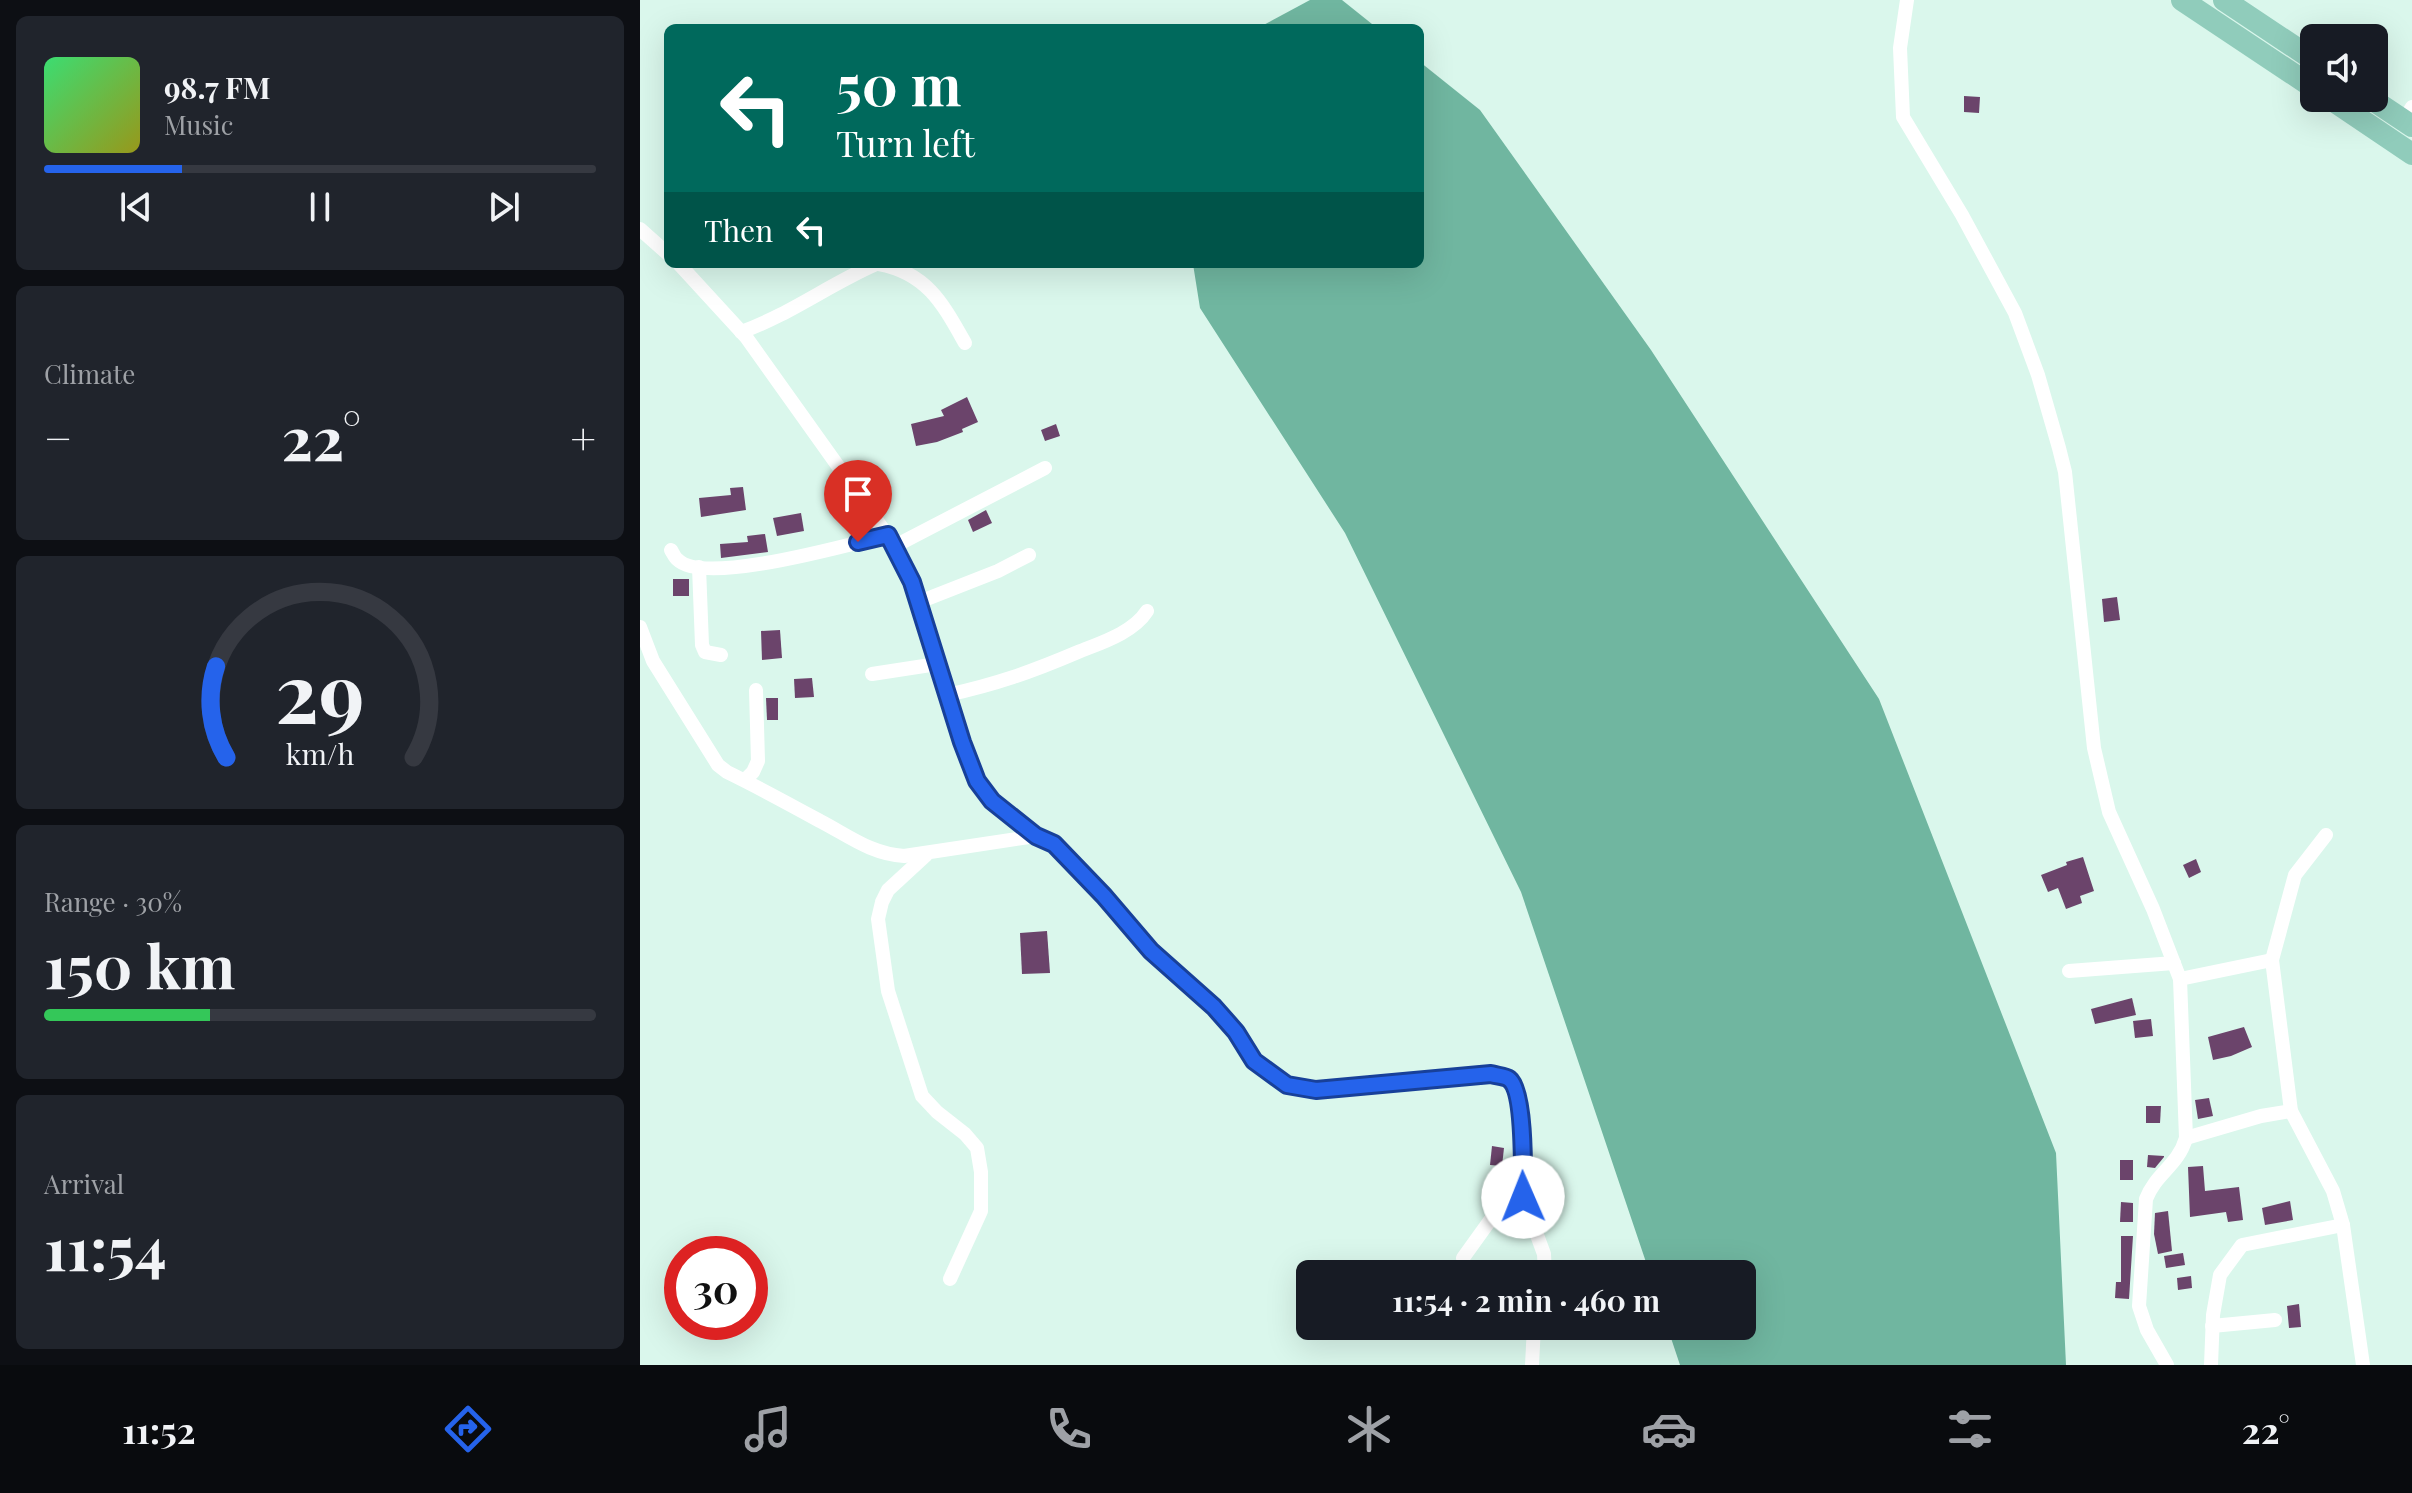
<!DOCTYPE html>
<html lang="en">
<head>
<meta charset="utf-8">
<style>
  body { margin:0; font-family:"Playfair Display",serif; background:#20242c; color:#f1f3f6; height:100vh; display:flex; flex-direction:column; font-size:30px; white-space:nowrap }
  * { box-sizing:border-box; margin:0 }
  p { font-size:26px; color:#9ea1a6 }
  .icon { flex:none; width:44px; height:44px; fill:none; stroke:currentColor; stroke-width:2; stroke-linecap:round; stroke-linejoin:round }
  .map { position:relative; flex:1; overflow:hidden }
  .sheet { display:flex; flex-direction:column; gap:16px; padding:16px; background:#0d0f14; width:640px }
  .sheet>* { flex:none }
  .top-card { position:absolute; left:24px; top:24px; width:760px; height:244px; border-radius:12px; box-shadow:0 8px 32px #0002; background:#00695c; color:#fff; overflow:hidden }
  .buttons { position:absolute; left:1660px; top:24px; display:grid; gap:16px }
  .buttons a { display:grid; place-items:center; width:88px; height:88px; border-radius:12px; background:#171b24; box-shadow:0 8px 32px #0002; font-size:40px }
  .speed { position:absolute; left:24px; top:1236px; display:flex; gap:16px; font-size:40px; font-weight:700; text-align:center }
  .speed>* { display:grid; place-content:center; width:104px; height:104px; border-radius:50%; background:#171b24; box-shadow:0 8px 32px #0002; line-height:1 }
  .speed .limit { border:12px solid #d22; background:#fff; color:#111 }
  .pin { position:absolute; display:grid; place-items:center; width:68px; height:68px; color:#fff; margin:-82px -34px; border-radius:50% 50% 50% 0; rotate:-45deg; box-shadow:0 0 8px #0007 }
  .pin .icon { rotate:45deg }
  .me { position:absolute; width:88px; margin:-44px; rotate:359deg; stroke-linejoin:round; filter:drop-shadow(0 0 6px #0008) }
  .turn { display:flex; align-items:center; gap:28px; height:168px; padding:0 40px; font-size:36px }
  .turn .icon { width:104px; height:104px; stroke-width:2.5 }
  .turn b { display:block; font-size:56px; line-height:68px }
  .then { display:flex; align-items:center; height:76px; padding:0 40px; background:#0003; gap:16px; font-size:30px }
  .big { font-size:60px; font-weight:700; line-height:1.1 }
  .sheet .card { flex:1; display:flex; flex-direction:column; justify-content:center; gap:12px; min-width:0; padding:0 28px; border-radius:12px; background:#20242c }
  .sheet .dial { align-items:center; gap:0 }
  .dial svg { height:208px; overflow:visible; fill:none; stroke:#363941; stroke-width:7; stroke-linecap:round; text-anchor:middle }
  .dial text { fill:#f1f3f6; stroke:none }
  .song { display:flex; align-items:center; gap:24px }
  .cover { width:96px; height:96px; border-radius:12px; background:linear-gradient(135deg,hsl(140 70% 55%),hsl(60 70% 35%)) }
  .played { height:8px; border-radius:4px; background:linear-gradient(90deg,#2563eb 25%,#363941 25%) }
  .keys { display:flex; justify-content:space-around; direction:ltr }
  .heat { display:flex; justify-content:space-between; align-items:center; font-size:44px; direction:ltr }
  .charge { height:12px; border-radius:6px; background:linear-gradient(90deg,#34c759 30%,#363941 0) }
  .trip { position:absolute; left:656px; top:1260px; width:460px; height:80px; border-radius:12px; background:#171b24; box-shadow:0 8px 32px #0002; font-weight:700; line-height:80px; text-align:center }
  .dock { display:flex; height:128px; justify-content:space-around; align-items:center; background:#090b0e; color:#9ea1a6 }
  .dock .icon { width:56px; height:56px }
  .dock .on { color:#2563eb }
  .dock b { font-size:36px; color:#f1f3f6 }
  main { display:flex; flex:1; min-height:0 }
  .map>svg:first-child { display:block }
</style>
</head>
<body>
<main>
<section class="sheet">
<div class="card">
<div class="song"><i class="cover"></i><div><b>98.7 FM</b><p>Music</p></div></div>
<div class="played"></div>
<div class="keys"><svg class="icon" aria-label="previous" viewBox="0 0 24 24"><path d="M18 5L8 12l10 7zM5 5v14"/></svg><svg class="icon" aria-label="pause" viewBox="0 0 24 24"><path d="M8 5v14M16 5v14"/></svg><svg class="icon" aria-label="next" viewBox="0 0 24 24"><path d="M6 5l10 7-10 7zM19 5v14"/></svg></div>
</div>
<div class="card"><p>Climate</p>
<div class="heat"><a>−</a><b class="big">22°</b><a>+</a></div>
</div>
<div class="card dial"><svg viewBox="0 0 100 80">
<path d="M14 69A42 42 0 1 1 86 69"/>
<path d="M14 69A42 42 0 0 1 10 34" stroke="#2563eb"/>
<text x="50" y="56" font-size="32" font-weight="700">29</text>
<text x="50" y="72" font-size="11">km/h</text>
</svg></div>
<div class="card"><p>Range · 30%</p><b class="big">150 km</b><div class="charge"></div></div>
<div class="card"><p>Arrival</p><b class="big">11:54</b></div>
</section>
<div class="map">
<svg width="1772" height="1365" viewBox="0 0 1772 1365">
  <rect width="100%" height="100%" fill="#daf7ec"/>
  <!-- water -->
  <g fill="#70b6a0">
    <polygon points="670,0 702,0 737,28 618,28"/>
    <polygon points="780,62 840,110 1011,350 1239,699 1416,1153 1426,1365 1040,1365 1027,1326 1102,1326 1102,1274 1010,1274 881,892 705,533 560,308 553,264 780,264"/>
  </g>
  <!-- building -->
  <g fill="#6b446b">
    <polygon points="1324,96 1340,97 1339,113 1324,112"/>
    <polygon points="327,397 338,422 322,429 323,432 297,442 276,446 271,424 304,416 301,410"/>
    <polygon points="416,424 420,436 405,441 401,430"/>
    <polygon points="103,487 106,510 61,517 59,498 91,495 90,488"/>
    <polygon points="346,510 352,523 333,532 328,520"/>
    <polygon points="161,513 164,531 137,536 133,518"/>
    <polygon points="125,534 128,552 81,558 80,544 108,542 107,536"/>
    <rect x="33" y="579" width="16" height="17"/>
    <polygon points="1477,597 1480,620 1464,622 1462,599"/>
    <polygon points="140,630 142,658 122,660 121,631"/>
    <polygon points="172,678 174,697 155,698 154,679"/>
    <polygon points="126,698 138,698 138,720 127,720"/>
    <polygon points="1443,857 1454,891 1440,896 1442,903 1426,909 1418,888 1408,892 1401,875 1427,865 1426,862"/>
    <polygon points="1556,859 1561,872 1549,878 1543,865"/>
    <polygon points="407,931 410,973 382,974 380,933"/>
    <polygon points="1492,998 1496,1015 1455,1024 1451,1009"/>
    <polygon points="1511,1019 1513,1036 1495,1038 1493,1021"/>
    <polygon points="1604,1027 1612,1047 1591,1056 1573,1060 1568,1037"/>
    <polygon points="1569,1098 1573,1116 1558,1119 1555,1100"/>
    <polygon points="1506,1106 1521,1106 1520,1123 1506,1123"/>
    <polygon points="852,1146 864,1148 862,1166 850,1165"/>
    <polygon points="1508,1155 1524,1156 1524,1157 1515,1168 1507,1167"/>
    <rect x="1480" y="1160" width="13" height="20"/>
    <polygon points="1563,1166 1565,1191 1599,1187 1603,1220 1588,1222 1586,1212 1550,1217 1548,1167"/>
    <polygon points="1650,1201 1653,1220 1625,1225 1622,1208"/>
    <polygon points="1481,1202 1493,1203 1493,1222 1480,1222"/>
    <polygon points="1528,1211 1532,1251 1518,1254 1514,1234 1515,1213"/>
    <polygon points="1481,1236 1493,1236 1489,1299 1475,1298 1476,1282 1481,1282"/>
    <polygon points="1543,1253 1545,1265 1526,1268 1524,1256"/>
    <polygon points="1551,1276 1552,1288 1538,1290 1537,1278"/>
    <polygon points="1659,1304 1661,1327 1649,1328 1647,1306"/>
  </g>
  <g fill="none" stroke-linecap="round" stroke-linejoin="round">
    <!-- street -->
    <g stroke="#fff" stroke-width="14">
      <path d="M1267 0 1260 48 1263 117 1322 215 1375 313 1398 375 1419 448 1425 472 1454 748 1469 812 1513 909 1540 979 1546 1138C1538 1166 1516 1173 1506 1199L1499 1306 1507 1330 1527 1365"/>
      <polyline points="1764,121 1772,107"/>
      <polyline points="0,229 28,254"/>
      <path d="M39 264 106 337 255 546 272 582 307 695 337 781 352 801 396 836 414 844 464 896 511 951 574 1007 596 1032 614 1061 647 1085 676 1090 851 1074C857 1075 865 1076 869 1079 885 1091 883 1177 883 1197L877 1194H869L823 1258"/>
      <path d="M239 264C287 273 303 304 325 343"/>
      <path d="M101 332C149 315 190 284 236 264"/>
      <polyline points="255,546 405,468"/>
      <path d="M31 550C33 553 35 558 38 560 65 586 210 544 248 535"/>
      <polyline points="59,567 62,645 65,652 81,655"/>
      <polyline points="279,602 358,571 389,555"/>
      <path d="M0 627 13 661 78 765 87 772C118 787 149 804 180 821 209 836 231 854 264 856L396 836"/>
      <polyline points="232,674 297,664"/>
      <path d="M307 695C357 684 391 672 438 652 460 643 493 633 507 611"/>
      <polyline points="105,780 113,772 118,761 116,690"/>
      <polyline points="1686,835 1655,875 1632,960 1651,1111 1693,1191 1703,1225 1723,1365"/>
      <polyline points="286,855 248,890 242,902 238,919 248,991 282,1096 297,1112 325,1134 337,1148 341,1172 341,1211 310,1279"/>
      <polyline points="1429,971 1534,963"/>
      <polyline points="1540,979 1632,960"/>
      <polyline points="1546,1138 1621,1116 1651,1111"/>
      <polyline points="883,1197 904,1254 905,1274"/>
      <polyline points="1572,1326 1635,1320"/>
      <polyline points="892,1365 894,1326"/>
      <polyline points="1571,1365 1573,1315 1580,1275 1602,1245 1703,1225"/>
    </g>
    <!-- primary -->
    <g stroke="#90ccbb" stroke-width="22">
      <polyline points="1542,0 1674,88"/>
      <polyline points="1584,0 1674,60"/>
      <polyline points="1689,98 1772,154"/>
      <polyline points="1730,98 1772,126"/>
    </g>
  </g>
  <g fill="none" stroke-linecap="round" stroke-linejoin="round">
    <defs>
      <path id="route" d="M218 542 248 535 272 582 322 742 337 781 352 801 396 836 414 844 464 896 511 951 574 1007 596 1032 614 1061 647 1085 676 1090 851 1074C857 1076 865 1076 869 1079 885 1091 883 1177 883 1197"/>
    </defs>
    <!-- route casing -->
    <use href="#route" stroke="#184099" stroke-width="20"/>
    <!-- route -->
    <use href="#route" stroke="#2563eb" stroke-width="14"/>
  </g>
</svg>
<div class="buttons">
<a><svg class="icon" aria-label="sound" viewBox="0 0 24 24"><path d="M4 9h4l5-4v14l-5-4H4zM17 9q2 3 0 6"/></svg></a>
</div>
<div class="speed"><div class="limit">30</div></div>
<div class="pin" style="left:218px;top:542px;background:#d93025"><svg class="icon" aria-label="arrive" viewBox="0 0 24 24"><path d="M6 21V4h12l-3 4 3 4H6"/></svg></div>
<svg class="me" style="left:883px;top:1197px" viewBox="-20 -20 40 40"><circle r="19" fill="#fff"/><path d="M0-13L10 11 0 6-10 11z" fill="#2563eb"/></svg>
<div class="trip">11:54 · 2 min · 460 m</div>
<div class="top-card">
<div class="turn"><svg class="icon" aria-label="left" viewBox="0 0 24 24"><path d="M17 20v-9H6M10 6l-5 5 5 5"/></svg><div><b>50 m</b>Turn left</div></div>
<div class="then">Then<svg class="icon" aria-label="left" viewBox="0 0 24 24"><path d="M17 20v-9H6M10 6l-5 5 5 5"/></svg></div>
</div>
</div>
</main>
<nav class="dock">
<b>11:52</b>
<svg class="icon on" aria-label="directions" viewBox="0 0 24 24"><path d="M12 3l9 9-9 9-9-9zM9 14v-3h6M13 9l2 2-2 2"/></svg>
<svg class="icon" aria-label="music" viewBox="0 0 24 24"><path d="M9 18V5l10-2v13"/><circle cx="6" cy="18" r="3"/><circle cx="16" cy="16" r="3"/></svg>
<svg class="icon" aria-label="phone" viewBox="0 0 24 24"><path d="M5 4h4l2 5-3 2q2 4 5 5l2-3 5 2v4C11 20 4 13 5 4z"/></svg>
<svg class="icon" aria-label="climate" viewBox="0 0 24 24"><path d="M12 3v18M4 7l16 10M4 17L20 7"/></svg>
<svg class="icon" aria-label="car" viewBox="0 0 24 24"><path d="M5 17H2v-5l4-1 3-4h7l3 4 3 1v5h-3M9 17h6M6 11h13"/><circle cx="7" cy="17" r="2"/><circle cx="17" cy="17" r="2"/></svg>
<svg class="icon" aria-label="filters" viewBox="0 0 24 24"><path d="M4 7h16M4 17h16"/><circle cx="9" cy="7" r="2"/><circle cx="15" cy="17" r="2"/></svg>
<b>22°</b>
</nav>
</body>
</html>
